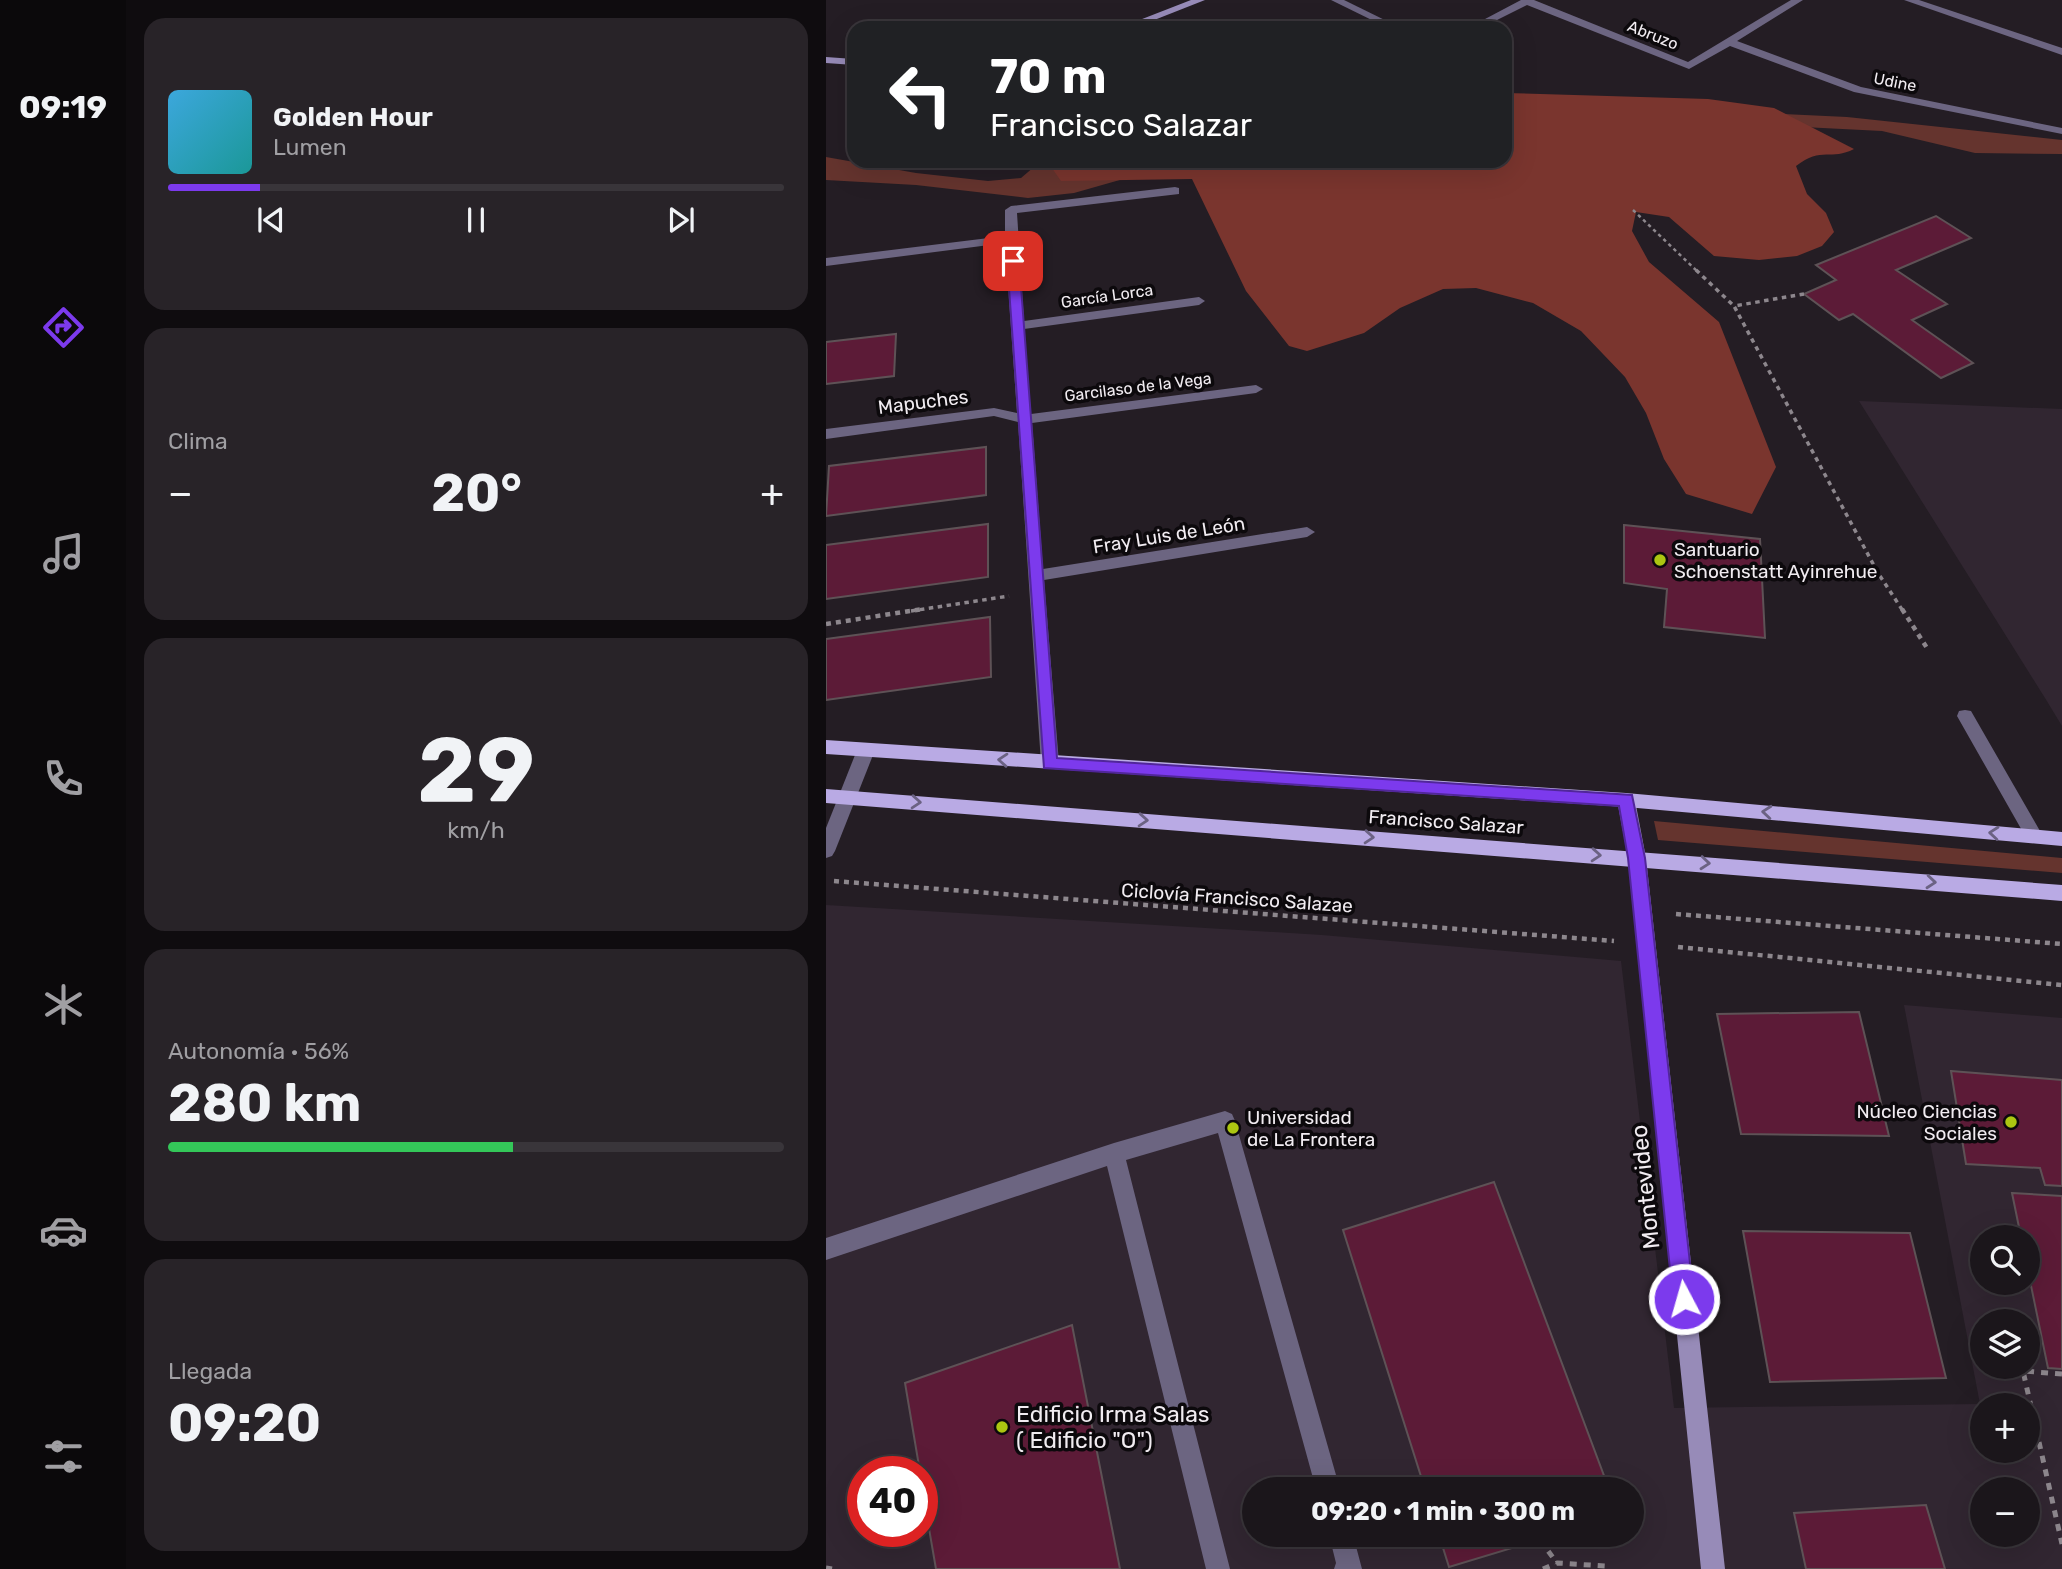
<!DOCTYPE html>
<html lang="es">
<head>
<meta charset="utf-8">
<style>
  body { margin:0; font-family:Rubik,sans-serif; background:#282328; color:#f1f3f6; height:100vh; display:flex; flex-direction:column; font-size:26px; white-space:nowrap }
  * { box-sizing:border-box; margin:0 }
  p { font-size:23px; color:#a09fa3 }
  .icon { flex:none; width:38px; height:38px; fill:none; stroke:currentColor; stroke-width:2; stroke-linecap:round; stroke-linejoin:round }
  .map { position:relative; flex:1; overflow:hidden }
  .panel { display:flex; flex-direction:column; gap:18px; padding:18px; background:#0f0c0f; width:700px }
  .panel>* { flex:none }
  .hud { position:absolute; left:21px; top:21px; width:665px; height:147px; border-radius:21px; box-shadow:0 7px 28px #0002,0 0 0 2px #39353a; background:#202124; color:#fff; overflow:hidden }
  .buttons { position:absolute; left:1144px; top:1225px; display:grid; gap:14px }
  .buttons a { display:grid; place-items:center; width:70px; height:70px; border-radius:50%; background:#1b161b; box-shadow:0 7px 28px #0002,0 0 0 2px #39353a; font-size:35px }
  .speed { position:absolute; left:21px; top:1456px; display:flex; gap:14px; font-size:35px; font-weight:700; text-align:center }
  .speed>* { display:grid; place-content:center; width:91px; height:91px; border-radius:50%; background:#1b161b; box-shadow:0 7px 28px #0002,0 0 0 2px #39353a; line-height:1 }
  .speed .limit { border:10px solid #d22; background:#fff; color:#111 }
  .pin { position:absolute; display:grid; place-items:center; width:60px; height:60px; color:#fff; margin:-30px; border-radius:14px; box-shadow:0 4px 10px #0006 }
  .me { position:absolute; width:77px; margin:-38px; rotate:354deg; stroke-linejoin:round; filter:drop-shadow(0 0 5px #0008) }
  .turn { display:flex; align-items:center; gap:24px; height:147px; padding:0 28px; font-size:32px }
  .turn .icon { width:91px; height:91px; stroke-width:2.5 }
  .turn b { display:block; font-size:49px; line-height:60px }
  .big { font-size:52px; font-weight:700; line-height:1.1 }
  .panel .card { flex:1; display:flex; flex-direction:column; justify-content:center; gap:10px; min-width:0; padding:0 24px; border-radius:21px; background:#282328 }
  .panel .dial { align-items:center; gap:0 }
  .dial b { font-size:91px; line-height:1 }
  .song { display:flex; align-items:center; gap:21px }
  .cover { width:84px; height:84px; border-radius:10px; background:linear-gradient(135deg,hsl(200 70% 55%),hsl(180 70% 35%)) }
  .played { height:7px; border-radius:4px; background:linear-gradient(90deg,#7c3aed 15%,#39353a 15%) }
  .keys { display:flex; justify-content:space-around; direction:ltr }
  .heat { display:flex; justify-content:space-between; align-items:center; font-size:38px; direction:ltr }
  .charge { height:10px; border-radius:5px; background:linear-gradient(90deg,#34c759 56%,#39353a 0) }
  .trip { position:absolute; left:416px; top:1477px; width:402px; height:70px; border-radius:35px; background:#1b161b; box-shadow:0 7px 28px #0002,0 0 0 2px #39353a; font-weight:700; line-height:70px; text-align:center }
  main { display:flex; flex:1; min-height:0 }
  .tabs { display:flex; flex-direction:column; width:126px; justify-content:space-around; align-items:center; background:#0b090b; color:#a09fa3 }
  .tabs .icon { width:49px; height:49px }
  .tabs .active { color:#7c3aed }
  .tabs b { font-size:32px; color:#f1f3f6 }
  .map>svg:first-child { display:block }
</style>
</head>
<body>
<main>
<nav class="tabs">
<b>09:19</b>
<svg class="icon active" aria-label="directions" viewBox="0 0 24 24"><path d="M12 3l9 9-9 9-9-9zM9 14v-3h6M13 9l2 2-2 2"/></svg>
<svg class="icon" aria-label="music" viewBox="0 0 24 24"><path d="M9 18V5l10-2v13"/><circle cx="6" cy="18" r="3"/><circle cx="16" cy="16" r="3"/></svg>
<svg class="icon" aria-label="phone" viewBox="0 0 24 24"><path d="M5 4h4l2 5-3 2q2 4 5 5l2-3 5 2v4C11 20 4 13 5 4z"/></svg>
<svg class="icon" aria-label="climate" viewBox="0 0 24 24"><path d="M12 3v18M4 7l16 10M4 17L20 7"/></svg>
<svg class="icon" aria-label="car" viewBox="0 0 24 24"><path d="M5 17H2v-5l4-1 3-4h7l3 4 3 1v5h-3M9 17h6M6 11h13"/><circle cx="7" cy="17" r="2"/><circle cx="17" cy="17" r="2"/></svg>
<svg class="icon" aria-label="filters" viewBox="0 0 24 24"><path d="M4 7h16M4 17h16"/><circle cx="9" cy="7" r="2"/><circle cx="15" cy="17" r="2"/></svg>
</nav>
<section class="panel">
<div class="card">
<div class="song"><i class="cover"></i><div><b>Golden Hour</b><p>Lumen</p></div></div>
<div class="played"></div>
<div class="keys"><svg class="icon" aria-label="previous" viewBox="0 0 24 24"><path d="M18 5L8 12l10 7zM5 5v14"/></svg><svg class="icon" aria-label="pause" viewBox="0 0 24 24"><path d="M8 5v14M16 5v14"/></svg><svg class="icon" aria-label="next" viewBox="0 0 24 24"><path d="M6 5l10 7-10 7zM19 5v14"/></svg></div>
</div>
<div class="card"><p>Clima</p>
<div class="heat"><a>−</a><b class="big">20°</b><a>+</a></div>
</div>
<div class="card dial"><b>29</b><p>km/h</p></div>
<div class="card"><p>Autonomía · 56%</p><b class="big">280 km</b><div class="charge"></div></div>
<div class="card"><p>Llegada</p><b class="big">09:20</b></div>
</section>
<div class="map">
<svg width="1236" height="1569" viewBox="0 0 1236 1569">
  <rect width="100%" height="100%" fill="#241d24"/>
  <!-- built -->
  <g fill="#312631" fill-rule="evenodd">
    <polygon points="1033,401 1236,409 1236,726 1219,698"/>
    <path d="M0 905 496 935 795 961 848 1408 1154 1404 1078 1005 1236 1018V1569H0ZM1157 1237H1202V1283H1157ZM1157 1321H1202V1367H1157ZM1157 1405H1202V1451H1157ZM37 1472H96V1531H37ZM429 1489H807V1535H429ZM1157 1489H1202V1535H1157Z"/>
  </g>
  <!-- green -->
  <g fill="#65342e">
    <polygon points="679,101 1021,117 1236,140 1236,154 1149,153 1056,131 937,125"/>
    <polygon points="0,157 90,173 162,181 195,178 215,161 376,161 336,168 248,193 202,198 90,185 0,180"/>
    <polygon points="828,821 1236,858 1236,873 832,840"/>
  </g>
  <!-- forest -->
  <path fill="#7a352e" d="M679 93 882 99 948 108 1028 149C1005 161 996 146 970 166L981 194 1000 213 1008 232 996 246 971 256 933 260 888 256 843 217 810 212 806 231 823 262 893 322 950 467 926 514 860 494 838 459 820 413 799 377 755 331 707 303 650 288 617 289 574 308 538 333 481 351 463 346 420 291 366 179 235 181 221 161H679Z"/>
  <!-- building -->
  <g fill="#5c1b37" stroke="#5e5256" stroke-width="2">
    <polygon points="1110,216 1145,238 1070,270 1121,304 1086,320 1147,363 1115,378 1027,314 1013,320 978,294 1010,280 990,265"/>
    <polygon points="70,334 68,376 0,384 0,342"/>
    <polygon points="160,447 160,495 0,516 3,466"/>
    <polygon points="162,524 162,577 0,599 0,545"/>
    <polygon points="798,525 934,539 939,638 838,627 841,589 798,583"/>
    <polygon points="164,617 165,677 0,700 0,639"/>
    <polygon points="1033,1012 1063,1136 915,1134 891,1014"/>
    <polygon points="1125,1071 1236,1080 1236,1186 1219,1185 1214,1168 1140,1164"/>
    <polygon points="668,1182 783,1489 599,1489 517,1230"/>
    <polygon points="1186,1193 1236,1196 1236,1369 1222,1368 1202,1271 1202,1237 1195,1237"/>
    <polygon points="917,1231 1084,1233 1120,1378 944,1382"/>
    <polygon points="246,1325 294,1569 110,1569 96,1488 96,1472 94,1472 79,1383"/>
    <polygon points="1100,1505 1119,1569 980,1569 968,1513"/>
    <polygon points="613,1535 729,1535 623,1567"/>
  </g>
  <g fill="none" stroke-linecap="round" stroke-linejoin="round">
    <!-- path-far3 -->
    <polyline stroke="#8d878d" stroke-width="2.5" stroke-dasharray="3.5 3.5" stroke-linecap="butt" points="807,210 872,272"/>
    <!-- path-far2 -->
    <g stroke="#8d878d" stroke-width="3.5" stroke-dasharray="4.5 4.5" stroke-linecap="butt">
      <polyline points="870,270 908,306"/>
      <polyline points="978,294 908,306 1052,573 1077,611"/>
      <polyline points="85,611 183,596"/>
    </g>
    <!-- path-far1 -->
    <g stroke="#8d878d" stroke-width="4.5" stroke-dasharray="5 5" stroke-linecap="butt">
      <polyline points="1076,609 1101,648"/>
      <polyline points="0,624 97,609"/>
      <polyline points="8,881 788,941"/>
      <polyline points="850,914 1236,944"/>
      <polyline points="852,947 1236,985"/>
    </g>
    <!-- path -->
    <g stroke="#8d878d" stroke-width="5" stroke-dasharray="7 7" stroke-linecap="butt">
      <polyline points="1236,1374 1197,1371 1236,1544"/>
      <polyline points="714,1540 731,1563"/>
      <polyline points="0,1568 6,1569"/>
      <polyline points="717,1569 731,1563 779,1566 783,1569"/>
    </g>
    <!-- lane -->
    <g fill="#6c6581" fill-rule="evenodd">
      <polygon points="1139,710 1145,711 1214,831 1217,836 1214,841 1208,843 1202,841 1131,716 1133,711"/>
      <polygon points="40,743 46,745 49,750 9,851 6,856 0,858 0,828 31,750 34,745"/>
      <polygon points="399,1111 406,1114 409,1121 514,1489 490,1489 392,1133 300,1160 404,1569 380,1569 281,1166 0,1260 0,1238 288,1143"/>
      <polygon points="503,1535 527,1535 536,1569 508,1569 510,1563"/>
    </g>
    <!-- street -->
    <g fill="#6c6581" fill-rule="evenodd">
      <polygon points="505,0 518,0 575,28 562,28"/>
      <polygon points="695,0 708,0 862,62 965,0 977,0 911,41 1035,87 1236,128 1236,134 1028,92 904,46 863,69 701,5 655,28 642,28"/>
      <polygon points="1078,0 1093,0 1236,48 1236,55"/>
      <polygon points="349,187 353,188 353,194 191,213 198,321 373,297 379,301 373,305 198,329 205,414 430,385 437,389 430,393 206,423 217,569 481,527 489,532 481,537 218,580 233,763 230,768 218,768 215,763 192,422 168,416 0,439 0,429 168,408 191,413 179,243 0,266 0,258 179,236 179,210 185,206"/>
    </g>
    <!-- secondary -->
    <g fill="#978bb8" fill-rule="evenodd">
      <polygon points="365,0 379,0 308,28 293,28"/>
      <polygon points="0,57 28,59 28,65 0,63"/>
      <polygon points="800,793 806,795 809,800 820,858 899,1569 875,1569 802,858 791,800 794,795"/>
    </g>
    <!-- primary -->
    <g fill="#b9aae4" fill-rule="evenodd">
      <polygon points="0,740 800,793 1236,832 1236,846 800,807 0,754"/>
      <polygon points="0,789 1236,885 1236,901 0,803"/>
    </g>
  </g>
  <!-- one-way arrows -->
  <defs><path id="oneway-chevron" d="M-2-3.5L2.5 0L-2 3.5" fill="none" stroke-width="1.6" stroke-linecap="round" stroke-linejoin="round" transform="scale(1.75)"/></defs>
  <g stroke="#6b6283">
    <use href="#oneway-chevron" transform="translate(177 760) rotate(-176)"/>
    <use href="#oneway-chevron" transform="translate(90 802) rotate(4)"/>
    <use href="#oneway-chevron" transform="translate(941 812) rotate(-175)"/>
    <use href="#oneway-chevron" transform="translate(317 820) rotate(4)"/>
    <use href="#oneway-chevron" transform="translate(1168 833) rotate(-175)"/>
    <use href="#oneway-chevron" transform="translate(543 837) rotate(4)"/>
    <use href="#oneway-chevron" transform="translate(770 855) rotate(4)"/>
    <use href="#oneway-chevron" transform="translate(879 863) rotate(5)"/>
    <use href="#oneway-chevron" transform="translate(1105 882) rotate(5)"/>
  </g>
  <!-- route -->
  <polygon fill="#7c3aed" stroke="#51269a" stroke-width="2" points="187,257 193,261 231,758 806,795 819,858 868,1299 865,1306 858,1309 850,1306 847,1299 802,858 793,806 218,768 181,261"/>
  <!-- markers -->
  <g fill="#acc611" stroke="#0c090c" stroke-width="2.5">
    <circle cx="834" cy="560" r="7"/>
    <circle cx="1185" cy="1122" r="7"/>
    <circle cx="407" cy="1128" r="7"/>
    <circle cx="176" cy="1427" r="7"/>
  </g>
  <g text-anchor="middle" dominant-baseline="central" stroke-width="7" stroke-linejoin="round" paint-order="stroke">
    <!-- far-street labels -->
    <g font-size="16" fill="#f1ecf1" stroke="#0c090c">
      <text transform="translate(827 35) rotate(22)">Abruzo</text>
      <text transform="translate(1069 82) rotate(11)">Udine</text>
      <text transform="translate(281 296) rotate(-8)">García Lorca</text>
      <text transform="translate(312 387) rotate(-7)">Garcilaso de la Vega</text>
    </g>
    <!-- street labels -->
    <g font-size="19" fill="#f1ecf1" stroke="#0c090c">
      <text transform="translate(97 402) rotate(-7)">Mapuches</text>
      <text transform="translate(343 535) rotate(-9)">Fray Luis de León</text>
      <text transform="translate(620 822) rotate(4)">Francisco Salazar</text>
      <text transform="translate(411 898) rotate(4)">Ciclovía Francisco Salazae</text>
    </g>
    <!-- poi labels -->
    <g font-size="19" fill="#f1ecf1" stroke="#0c090c" text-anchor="start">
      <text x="848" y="549">Santuario<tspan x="848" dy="22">Schoenstatt Ayinrehue</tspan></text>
      <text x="1171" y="1111" text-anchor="end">Núcleo Ciencias<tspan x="1171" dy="22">Sociales</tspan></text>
      <text x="421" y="1117">Universidad<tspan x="421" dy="22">de La Frontera</tspan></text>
    </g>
    <!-- near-street labels -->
    <g font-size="23" fill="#f1ecf1" stroke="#0c090c">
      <text transform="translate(819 1187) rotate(-96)">Montevideo</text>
    </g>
    <!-- near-poi labels -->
    <g font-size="23" fill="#f1ecf1" stroke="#0c090c" text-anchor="start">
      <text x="190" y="1414">Edificio Irma Salas<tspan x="190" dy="26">( Edificio "O")</tspan></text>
    </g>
  </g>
</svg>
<div class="buttons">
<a><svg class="icon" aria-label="search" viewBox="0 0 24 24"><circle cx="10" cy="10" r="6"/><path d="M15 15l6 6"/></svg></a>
<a><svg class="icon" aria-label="layers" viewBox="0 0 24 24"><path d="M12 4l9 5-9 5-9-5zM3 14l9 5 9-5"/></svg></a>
<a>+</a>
<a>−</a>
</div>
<div class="speed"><div class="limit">40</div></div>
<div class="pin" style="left:187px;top:261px;background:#d93025"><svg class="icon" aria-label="arrive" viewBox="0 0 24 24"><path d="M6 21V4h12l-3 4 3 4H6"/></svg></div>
<svg class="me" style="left:858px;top:1299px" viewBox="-20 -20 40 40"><circle r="17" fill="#7c3aed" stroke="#fff" stroke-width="3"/><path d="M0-11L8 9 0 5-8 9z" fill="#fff"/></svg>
<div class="trip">09:20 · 1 min · 300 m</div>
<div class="hud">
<div class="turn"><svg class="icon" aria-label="left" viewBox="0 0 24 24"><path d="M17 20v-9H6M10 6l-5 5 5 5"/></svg><div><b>70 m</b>Francisco Salazar</div></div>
</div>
</div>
</main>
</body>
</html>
